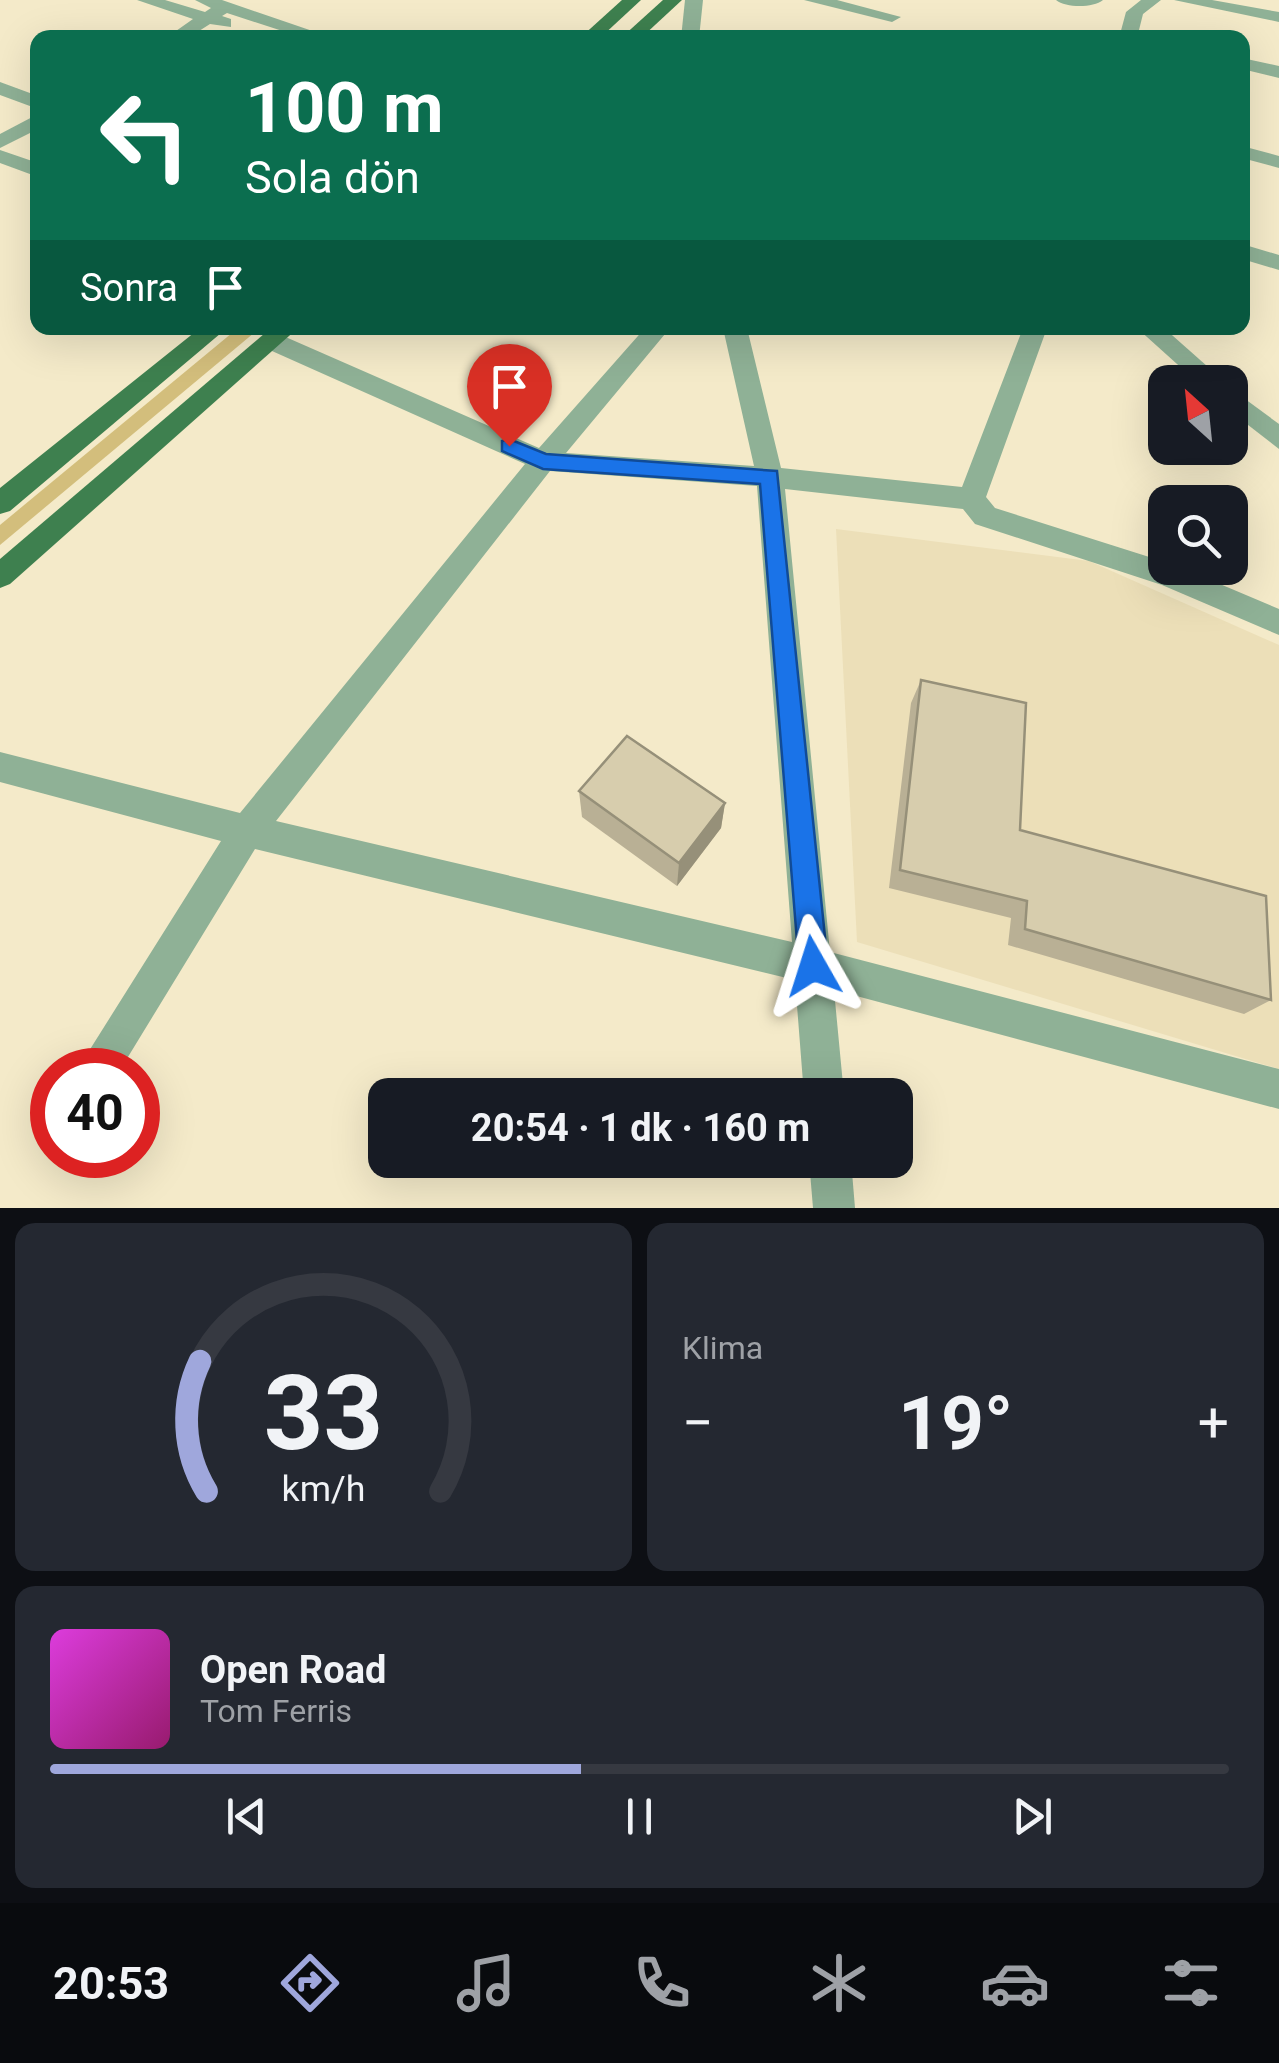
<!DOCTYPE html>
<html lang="tr">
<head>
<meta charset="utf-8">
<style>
  body { margin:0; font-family:Roboto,sans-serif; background:#242831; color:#f1f3f6; height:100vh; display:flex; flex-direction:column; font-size:38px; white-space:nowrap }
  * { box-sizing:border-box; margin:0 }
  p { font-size:32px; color:#9ea1a6 }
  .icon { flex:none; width:55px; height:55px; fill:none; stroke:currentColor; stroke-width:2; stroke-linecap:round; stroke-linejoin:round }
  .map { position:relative; height:1208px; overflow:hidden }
  .details { display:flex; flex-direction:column; gap:15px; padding:15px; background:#0d0f14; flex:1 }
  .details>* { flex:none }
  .banner { position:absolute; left:30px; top:30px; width:1220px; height:305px; border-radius:20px; box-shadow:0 10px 40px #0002; background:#0b6e4f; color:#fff; overflow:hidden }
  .needle { width:65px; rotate:333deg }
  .controls { position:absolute; left:1148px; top:365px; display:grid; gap:20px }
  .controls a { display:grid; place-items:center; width:100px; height:100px; border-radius:20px; background:#171b24; box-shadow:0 10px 40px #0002; font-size:50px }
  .speed { position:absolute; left:30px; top:1048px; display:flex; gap:20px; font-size:50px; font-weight:700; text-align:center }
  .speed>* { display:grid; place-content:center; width:130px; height:130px; border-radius:50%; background:#171b24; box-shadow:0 10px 40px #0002; line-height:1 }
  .speed .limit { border:15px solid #d22; background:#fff; color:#111 }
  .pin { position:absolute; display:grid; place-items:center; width:85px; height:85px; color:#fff; margin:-102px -42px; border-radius:50% 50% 50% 0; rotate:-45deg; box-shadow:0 0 10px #0007 }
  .pin .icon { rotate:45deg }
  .me { position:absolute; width:110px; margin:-55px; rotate:354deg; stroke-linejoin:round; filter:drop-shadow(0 0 8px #0008) }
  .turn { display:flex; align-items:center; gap:35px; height:210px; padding:0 50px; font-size:45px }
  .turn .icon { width:130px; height:130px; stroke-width:2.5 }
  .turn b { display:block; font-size:70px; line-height:85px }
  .then { display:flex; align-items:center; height:95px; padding:0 50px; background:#0003; gap:20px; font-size:38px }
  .big { font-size:75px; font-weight:700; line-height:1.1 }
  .details .card { flex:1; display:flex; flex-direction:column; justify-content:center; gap:15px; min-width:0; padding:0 35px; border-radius:20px; background:#242831 }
  .details .dial { align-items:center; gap:0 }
  .dial svg { height:260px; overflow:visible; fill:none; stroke:#363941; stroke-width:7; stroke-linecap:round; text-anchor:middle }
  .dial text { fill:#f1f3f6; stroke:none }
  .song { display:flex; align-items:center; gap:30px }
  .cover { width:120px; height:120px; border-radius:15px; background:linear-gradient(135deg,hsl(300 70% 55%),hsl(320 70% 35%)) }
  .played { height:10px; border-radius:5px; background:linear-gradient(90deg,#9fa7dc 45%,#363941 45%) }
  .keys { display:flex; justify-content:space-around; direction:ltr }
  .heat { display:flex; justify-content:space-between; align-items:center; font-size:55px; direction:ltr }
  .details .tiles { flex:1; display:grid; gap:15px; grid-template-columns:1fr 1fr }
  .card:last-child { grid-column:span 2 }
  .trip { position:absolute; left:368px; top:1078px; width:545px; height:100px; border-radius:20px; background:#171b24; box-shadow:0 10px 40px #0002; font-weight:700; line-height:100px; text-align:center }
  .tabs { display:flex; height:160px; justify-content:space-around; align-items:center; background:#090b0e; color:#9ea1a6 }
  .tabs .icon { width:70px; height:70px }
  .tabs .active { color:#9fa7dc }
  .tabs b { font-size:45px; color:#f1f3f6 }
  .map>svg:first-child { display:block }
</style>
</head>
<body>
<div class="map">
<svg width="1279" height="1208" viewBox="0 0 1279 1208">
  <rect width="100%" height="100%" fill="#f4eac9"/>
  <!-- built -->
  <polygon fill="#ecdfb8" points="836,529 1089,561 1279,645 1279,1069 857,942"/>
  <!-- green -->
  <polygon fill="#d3be7c" points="238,328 260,328 0,545 0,525"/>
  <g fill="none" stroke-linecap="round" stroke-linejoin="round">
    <!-- minor -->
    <g fill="#8fb196" fill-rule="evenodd">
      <polygon points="137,0 165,0 205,12 211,8 195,0 222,0 333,38 304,38 227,13 222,16 231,19 231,27 210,24 188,38 166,38 193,19"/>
      <polygon points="685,0 703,0 699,38 681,38"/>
      <polygon points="804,0 837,0 901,17 892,22"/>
      <path d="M1056 0H1103C1093 8 1066 8 1056 0Z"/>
      <polygon points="1141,0 1161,0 1143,14 1137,38 1119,38 1126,12"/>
      <polygon points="1174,0 1212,0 1279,12 1279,22"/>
      <polygon points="1242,58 1279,66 1279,78 1242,69"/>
      <polygon points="0,82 38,96 38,109 0,95"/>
      <polygon points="38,114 38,129 0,148 0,134"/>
      <polygon points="1242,146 1279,156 1279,168 1242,158"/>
      <polygon points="0,150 38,163 38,177 0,163"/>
      <polygon points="1242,244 1279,255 1279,270 1242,259"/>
      <path d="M645 328H670L566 453 754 466 723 328H747L781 468 962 487 1023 328H1047L986 497 995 508 1165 562V568H1182L1279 609V635L1162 585 975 524 963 509 785 489 830 952 1279 1069V1109L834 990 844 1095H804L795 980 255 849 120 1070H77L221 841 0 782V752L240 813 525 464 263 347 260 341 263 335H281L539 448ZM550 471 757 486 792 942 276 821Z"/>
      <polygon points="1137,328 1164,328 1225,382 1197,382"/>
      <polygon points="1230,388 1279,424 1279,449 1230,411"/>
      <polygon points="809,1160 851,1160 855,1208 813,1208"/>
    </g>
    <!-- major -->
    <g fill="#3e804f" fill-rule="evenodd">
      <polygon points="622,0 641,0 600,38 580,38"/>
      <polygon points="663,0 682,0 641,38 621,38"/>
      <polygon points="200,328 227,328 10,511 0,514 0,488"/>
      <polygon points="271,328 298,328 10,584 0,588 0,559"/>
    </g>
  </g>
  <!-- wall -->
  <g fill="#b9b095">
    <polygon points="921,680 1020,830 1271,1000 1244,1014 1008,945 1011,918 889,888 911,703"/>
    <polygon points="579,791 725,803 721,828 677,886 582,817"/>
  </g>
  <!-- shaded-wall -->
  <polygon fill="#969079" points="725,803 721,828 677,886 679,863"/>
  <!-- building -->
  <g fill="#d7cdad" stroke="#969079" stroke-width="2.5">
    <polygon points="921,680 1026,703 1020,830 1266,896 1271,1000 1025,929 1027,901 900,870"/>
    <polygon points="627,736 725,803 679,863 579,791"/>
  </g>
  <!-- route -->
  <polygon fill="#1a73e8" stroke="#114b97" stroke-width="2.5" points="509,439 546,454 777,471 828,966 823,976 813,981 803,976 799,966 760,484 543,469 502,451 502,441"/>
</svg>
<div class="controls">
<a><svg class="needle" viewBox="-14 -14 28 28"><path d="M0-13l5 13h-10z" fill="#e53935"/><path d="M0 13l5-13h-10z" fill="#9ea1a6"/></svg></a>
<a><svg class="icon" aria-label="search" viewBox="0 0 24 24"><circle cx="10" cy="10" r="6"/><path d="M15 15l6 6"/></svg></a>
</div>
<div class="speed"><div class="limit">40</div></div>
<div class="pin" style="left:509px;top:446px;background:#d93025"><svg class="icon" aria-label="arrive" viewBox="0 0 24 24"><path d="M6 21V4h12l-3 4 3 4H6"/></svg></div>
<svg class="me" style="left:813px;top:966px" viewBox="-20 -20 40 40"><path d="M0-17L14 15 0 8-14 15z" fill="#1a73e8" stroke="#fff" stroke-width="4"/></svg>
<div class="trip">20:54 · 1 dk · 160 m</div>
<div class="banner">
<div class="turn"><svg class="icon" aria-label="left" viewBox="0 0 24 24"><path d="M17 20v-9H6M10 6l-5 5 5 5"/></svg><div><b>100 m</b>Sola dön</div></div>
<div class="then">Sonra<svg class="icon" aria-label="arrive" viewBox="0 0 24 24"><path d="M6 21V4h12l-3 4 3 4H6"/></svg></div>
</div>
</div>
<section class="details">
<div class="tiles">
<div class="card dial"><svg viewBox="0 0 100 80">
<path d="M14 69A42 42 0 1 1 86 69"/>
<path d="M14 69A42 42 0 0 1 12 29" stroke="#9fa7dc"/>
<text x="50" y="56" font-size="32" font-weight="700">33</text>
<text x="50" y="72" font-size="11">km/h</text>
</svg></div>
<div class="card"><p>Klima</p>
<div class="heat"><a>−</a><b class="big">19°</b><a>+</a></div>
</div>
<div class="card">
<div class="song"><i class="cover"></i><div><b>Open Road</b><p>Tom Ferris</p></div></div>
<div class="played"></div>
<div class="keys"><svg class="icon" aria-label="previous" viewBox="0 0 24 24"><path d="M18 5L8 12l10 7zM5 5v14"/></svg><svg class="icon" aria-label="pause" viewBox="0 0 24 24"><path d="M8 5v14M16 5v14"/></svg><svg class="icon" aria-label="next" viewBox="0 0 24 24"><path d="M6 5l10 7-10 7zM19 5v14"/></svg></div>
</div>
</div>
</section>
<nav class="tabs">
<b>20:53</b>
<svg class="icon active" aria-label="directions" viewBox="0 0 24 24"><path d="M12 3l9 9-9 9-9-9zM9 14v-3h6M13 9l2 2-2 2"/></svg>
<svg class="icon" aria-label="music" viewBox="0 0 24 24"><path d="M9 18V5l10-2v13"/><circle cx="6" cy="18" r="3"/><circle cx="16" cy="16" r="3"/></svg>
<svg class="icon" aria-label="phone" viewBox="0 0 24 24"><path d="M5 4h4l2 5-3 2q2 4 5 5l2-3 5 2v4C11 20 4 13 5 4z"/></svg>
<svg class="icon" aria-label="climate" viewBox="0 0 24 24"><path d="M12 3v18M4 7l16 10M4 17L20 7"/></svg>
<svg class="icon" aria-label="car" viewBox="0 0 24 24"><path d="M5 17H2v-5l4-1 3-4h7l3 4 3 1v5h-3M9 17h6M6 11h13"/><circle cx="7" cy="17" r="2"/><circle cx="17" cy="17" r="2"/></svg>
<svg class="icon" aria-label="filters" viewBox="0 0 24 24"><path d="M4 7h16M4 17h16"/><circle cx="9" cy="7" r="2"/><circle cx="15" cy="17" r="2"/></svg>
</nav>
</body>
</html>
